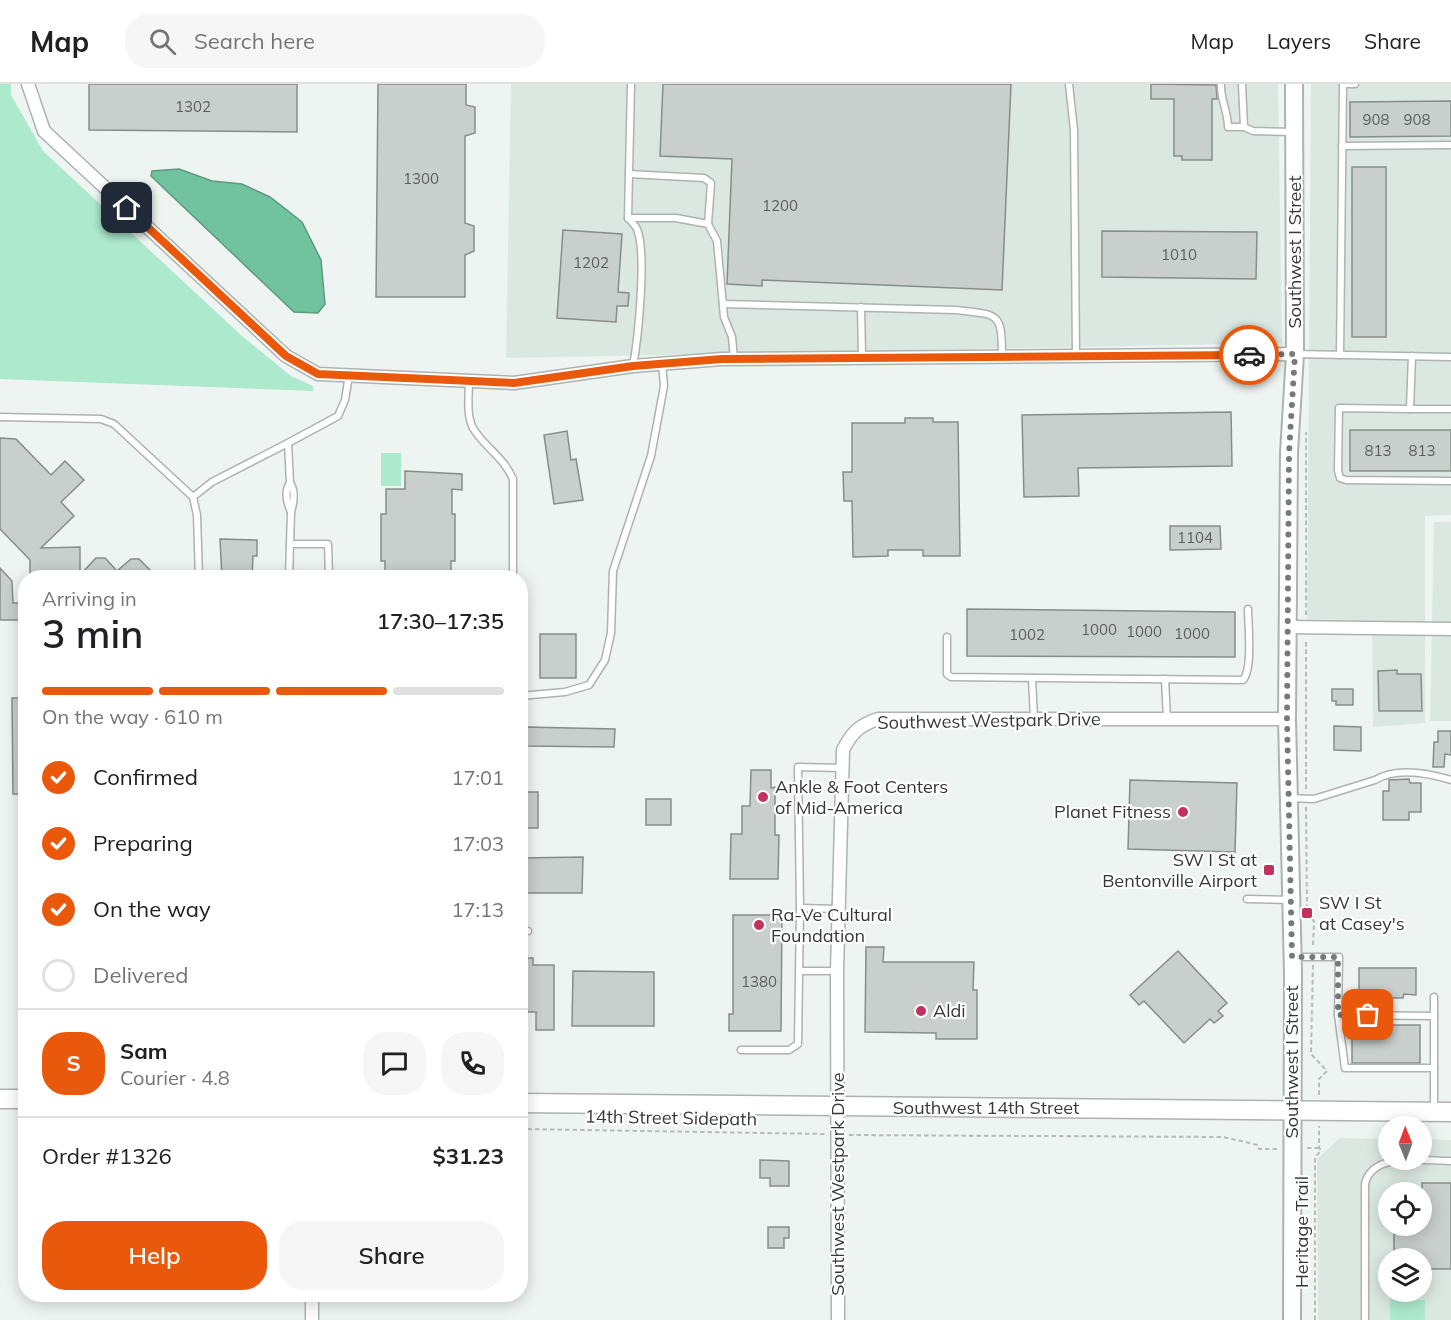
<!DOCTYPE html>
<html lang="en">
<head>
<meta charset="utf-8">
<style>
	body { margin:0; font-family:Mulish,sans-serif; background:#f6f6f6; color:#202124; height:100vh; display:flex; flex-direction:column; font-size:22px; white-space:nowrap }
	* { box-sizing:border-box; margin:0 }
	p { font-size:20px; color:#757577 }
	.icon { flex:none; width:33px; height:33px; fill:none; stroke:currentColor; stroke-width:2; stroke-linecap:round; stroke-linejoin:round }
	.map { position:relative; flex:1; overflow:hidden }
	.details { position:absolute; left:18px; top:486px; width:510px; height:732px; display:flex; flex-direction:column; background:#fff; border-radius:24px; box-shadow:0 3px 15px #0003 }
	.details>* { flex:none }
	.needle { width:39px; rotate:359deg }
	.controls { position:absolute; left:1378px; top:1032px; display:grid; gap:12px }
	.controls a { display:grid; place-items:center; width:54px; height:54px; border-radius:50%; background:#fff; box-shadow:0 3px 15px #0003; font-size:30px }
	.pin { position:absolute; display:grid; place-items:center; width:51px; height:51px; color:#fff; margin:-26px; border-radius:12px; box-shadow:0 3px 9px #0006 }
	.courier { position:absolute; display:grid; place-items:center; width:60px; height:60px; margin:-30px; border:4px solid #ea580c; border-radius:50%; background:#fff; color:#222; box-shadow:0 2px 8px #0007 }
	.summary em { font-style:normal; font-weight:600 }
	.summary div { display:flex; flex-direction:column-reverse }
	.summary { display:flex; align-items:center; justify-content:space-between; height:102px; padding:0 24px }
	h1 { font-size:39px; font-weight:600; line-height:45px }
	.bar { display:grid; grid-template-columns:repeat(4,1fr); gap:9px 6px; align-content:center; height:72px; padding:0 24px }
	.bar i { height:8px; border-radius:4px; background:#e0e0e0 }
	.bar .on { background:#ea580c }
	.bar p { grid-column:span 4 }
	.line { display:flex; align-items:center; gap:15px; padding:0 24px; border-top:2px solid #e0e0e0 }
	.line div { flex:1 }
	.round { display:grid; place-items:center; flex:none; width:63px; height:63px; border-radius:24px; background:#f6f6f6 }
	ol { padding:0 24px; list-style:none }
	li { display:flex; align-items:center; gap:18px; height:66px }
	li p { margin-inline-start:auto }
	li .icon { padding:6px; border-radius:50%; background:#ea580c; color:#fff; stroke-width:4 }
	li:last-child { color:#757577 }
	li i { width:33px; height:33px; border:3px solid #e0e0e0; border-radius:50% }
	.button { display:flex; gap:12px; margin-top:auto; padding:12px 24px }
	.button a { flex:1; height:69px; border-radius:24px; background:#ea580c; color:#fff; font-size:24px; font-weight:600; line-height:69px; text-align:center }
	.button a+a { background:#f6f6f6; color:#202124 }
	header { display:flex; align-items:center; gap:36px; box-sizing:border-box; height:84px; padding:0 30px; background:#fff; border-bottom:2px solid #e0e0e0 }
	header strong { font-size:28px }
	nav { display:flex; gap:33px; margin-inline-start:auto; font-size:21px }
	.search { width:420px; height:54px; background:#f6f6f6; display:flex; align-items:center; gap:15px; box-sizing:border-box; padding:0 21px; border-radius:24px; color:#757577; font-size:22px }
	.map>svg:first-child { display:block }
	.built { fill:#dbe8e1; fill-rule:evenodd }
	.green { fill:#ade9cd }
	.water { fill:#71c29e; stroke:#5f997f; stroke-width:1.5 }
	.building { fill:#c9cfcc; stroke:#888d8a; stroke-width:1.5 }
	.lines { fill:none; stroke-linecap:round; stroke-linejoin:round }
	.service-casing { stroke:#adb3b0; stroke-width:9 }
	.minor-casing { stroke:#adb3b0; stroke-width:15 }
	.secondary-casing { stroke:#adb3b0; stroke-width:20 }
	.primary-casing { stroke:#adb3b0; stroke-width:21 }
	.path { stroke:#b7bbb9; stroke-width:2; stroke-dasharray:4.5 3; stroke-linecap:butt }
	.service { stroke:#fff; stroke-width:6 }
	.minor { stroke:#fff; stroke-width:12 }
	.secondary { stroke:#fff; stroke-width:16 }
	.primary { stroke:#fff; stroke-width:18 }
	.done { stroke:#767a78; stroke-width:6; stroke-dasharray:0 10.8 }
	.route { stroke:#ea580c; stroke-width:8 }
	.poi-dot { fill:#c1335e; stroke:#fff; stroke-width:2 }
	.labels { text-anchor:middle; stroke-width:4.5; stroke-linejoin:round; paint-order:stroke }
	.number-label { font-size:15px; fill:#5b5e5c }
	.street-label { font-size:18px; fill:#363837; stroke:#fff }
	.poi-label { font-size:18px; fill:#363837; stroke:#fff; text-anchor:start }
</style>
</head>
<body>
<header>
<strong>Map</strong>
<div class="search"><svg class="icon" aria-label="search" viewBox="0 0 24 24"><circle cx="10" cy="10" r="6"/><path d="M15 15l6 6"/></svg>Search here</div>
<nav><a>Map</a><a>Layers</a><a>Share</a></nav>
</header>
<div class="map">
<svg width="1451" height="1236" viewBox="0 0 1451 1236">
	<rect width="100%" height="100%" fill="#eef4f1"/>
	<g class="built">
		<path d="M511,0H1278L1282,259L506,274Z"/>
		<path d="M1311,0H1451V431L1425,432V639L1373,643L1372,537L1307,535Z"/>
		<path d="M1434,438H1451V637H1430Z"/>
		<path d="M1340,1054L1389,1055V1076H1422V1055L1451,1056V1236H1318L1317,1075ZM1389,1108H1422V1142H1389ZM1389,1174H1422V1208H1389Z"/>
	</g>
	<g class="green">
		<path d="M0,0H11V11L43,67L242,252L291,292L313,302V307L0,295Z"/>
		<rect x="381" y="369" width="20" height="33"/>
		<rect x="1390" y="1216" width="35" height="20"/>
	</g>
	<path class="water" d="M179,85L212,97L242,100L270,113L302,138L321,176L325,220L318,229L294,228L151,92L152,87Z"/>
	<g class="building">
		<path d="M89,0H297V48L89,46Z"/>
		<path d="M378,0H466V21L475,23V49L465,52V139L474,142V167L465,171V213H376Z"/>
		<path d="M663,0H1011L1002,206L762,196V202L727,200L732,75L660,72Z"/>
		<path d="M1151,0L1216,1L1217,15H1212V76H1182V72H1174V15H1151Z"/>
		<path d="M1451,17V52L1350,53V18Z"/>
		<rect x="1352" y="83" width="34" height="170"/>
		<path d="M563,146L622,150L618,208L629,209L628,222H617L616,238L557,234Z"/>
		<path d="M1102,147L1257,148L1256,195L1102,193Z"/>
		<path d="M1231,328L1232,382L1078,384L1079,412L1024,413L1022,331Z"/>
		<path d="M905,334H933V338H958L960,472H923V466H888V472L853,473L852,417H844L843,388H852V339H905Z"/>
		<rect x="1350" y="346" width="101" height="41"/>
		<path d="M567,347L571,376L576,375L583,416L554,420L544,351Z"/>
		<path d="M0,354L16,355L51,391L65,377L84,396L61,418L74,432L41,464L80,463V491L96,474H105L117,487L131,475H139L158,494H30V476L0,445Z"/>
		<path d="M405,387L462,390V406L452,405V430H455V477H451V494H385V477H381V430H386V405H405Z"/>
		<path d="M1170,442H1220L1221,465L1170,466Z"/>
		<path d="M220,455L257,456V472H253L252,494H222Z"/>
		<path d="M0,484L12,497L13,519H26V536H0Z"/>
		<path d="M967,525L1235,528V573L967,572Z"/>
		<rect x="540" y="550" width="36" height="44"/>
		<path d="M1397,586V590H1421L1422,627H1379L1378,587Z"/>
		<path d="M1332,605H1353V621H1336V617H1332Z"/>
		<path d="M12,614H26V710H13Z"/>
		<path d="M1334,642L1361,643V667L1334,666Z"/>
		<path d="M526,643L615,645L614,663L525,662Z"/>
		<path d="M1438,647H1451V671L1445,670L1444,683H1433L1434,658H1438Z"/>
		<path d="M751,686H771V704L775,703V751H779L778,795H730L731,750H742V722H750Z"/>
		<path d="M1409,695L1410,699H1421V728H1409V736H1383V707H1389V696Z"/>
		<path d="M1130,696L1237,699L1235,768L1128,765Z"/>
		<rect x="520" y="708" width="18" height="36"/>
		<rect x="646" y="715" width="25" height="26"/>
		<path d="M583,773L582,809H520V774Z"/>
		<path d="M733,831H782L781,947H729V930H733Z"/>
		<path d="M866,863H884L883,878H974L973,906H977V955H936V949L865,948Z"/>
		<path d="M1178,867L1227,919L1218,927L1223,932L1214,939L1210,935L1184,959L1144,917L1139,921L1130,911Z"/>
		<path d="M520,874H533V881H554V946H536V928H520Z"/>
		<path d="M1359,884H1416V911L1404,910L1403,914H1371V910H1359Z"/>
		<path d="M573,887L654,888V942H572Z"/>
		<rect x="1352" y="941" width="68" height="38"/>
		<path d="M760,1076L789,1077V1102H770V1094H760Z"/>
		<path d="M1422,1099H1451V1185H1422V1174H1394V1142H1422Z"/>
		<path d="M768,1143H789V1154H784V1164H768Z"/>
	</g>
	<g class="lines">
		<g class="service-casing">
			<g id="service">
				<path d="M631,0L628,134C631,137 635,141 637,145C647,169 638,255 633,282"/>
				<path d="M1069,0L1074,46L1076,272"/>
				<path d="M1221,0C1220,15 1228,27 1228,43H1244L1253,47L1294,48"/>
				<path d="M1242,0L1244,43"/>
				<path d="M1343,0H1355"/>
				<path d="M1342,62L1451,61"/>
				<path d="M629,90L704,94L711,99L708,140"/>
				<path d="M628,134H676L708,140L717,157L724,233L732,253L734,275"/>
				<path d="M723,220L956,226C998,231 1002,227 1002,272"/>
				<path d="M861,223L862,273"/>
				<path d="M1295,270L1451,273"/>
				<path d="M1340,271L1343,0"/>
				<path d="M1412,272L1410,325L1339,324L1338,387L1340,394L1346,396L1451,397"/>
				<path d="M469,297C469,311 466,331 473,344C484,363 503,372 513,395V494"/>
				<path d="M1410,325H1451"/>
				<path d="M0,333L101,335L114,340L193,413"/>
				<path d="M291,428C287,419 284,407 290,399L288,359L338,332L345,316L349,291"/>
				<path d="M290,460H328L329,494"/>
				<path d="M199,494L197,431L193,413L212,398L288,359"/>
				<path d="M289,494L291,428C294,418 296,407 290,399"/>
				<path d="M947,553V590L951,593L1243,596C1253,585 1248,541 1248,525"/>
				<path d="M1032,594L1034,635"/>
				<path d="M1165,595L1167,635"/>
				<path d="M520,612L565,608L589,601L605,576L611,549L613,487L651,372L664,302L662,280"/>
				<path d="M1289,714L1314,715L1375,696C1397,683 1428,689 1451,696"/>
				<path d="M1247,815L1291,816"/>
				<path d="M800,824L798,683L843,684"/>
				<path d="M520,847H528"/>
				<path d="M1293,873H1339L1338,931L1345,984H1434"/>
				<path d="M799,887H837"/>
				<path d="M1338,931L1434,932"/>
				<path d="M741,966H789L798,960L800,824L839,825"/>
				<path d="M1434,1027V913"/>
				<path d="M1365,1236V1100C1372,1067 1425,1077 1451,1077"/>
			</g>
		</g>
		<g class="minor-casing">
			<g id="minor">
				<path d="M28,0L44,47L286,272L318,290L514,299L633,282L722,275L1295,270"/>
				<path d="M1288,543L1451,545"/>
				<path d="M312,1236V1210"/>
				<path d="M838,1236L837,887L843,666C852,648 860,641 878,635H1287"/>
			</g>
		</g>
		<g class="secondary-casing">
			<path id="secondary" d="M1292,1236L1293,890L1287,635L1289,369L1295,270L1294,0"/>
		</g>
		<g class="primary-casing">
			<g id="primary">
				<path d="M0,1015H26"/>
				<path d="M520,1019L1451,1028"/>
			</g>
		</g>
		<g class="path">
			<path d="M1306,531V348"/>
			<path d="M1306,705V555"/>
			<path d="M1306,723L1307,822L1314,838L1313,863"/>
			<path d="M1313,881L1311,970L1327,987L1319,995V1013"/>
			<path d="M520,1045L825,1050"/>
			<path d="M849,1051L1223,1053L1258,1061L1259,1065H1277"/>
			<path d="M1307,1064H1319"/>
			<path d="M1315,1236V1074L1321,1066L1319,1064V1042"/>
		</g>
		<use href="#service" class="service"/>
		<use href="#minor" class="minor"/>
		<use href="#secondary" class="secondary"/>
		<use href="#primary" class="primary"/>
	</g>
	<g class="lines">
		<path class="done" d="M1249,271L1295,270L1289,369L1287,635L1292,873H1338V931H1368"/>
		<path class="route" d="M127,124L286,272L318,290L514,299L633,282L722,275L1249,271"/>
	</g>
	<g class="poi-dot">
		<circle cx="763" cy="713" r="6"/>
		<circle cx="1183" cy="728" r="6"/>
		<rect x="1263" y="780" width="12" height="12" rx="3"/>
		<rect x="1301" y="823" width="12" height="12" rx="3"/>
		<circle cx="759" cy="841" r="6"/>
		<circle cx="921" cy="927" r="6"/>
	</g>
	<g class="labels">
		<g class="number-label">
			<text x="193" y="28">1302</text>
			<text x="1376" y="41">908</text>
			<text x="1417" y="41">908</text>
			<text x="421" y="100">1300</text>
			<text x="780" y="127">1200</text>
			<text x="1179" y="176">1010</text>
			<text x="591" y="184">1202</text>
			<text x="1378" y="372">813</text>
			<text x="1422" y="372">813</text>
			<text x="1195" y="459">1104</text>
			<text x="1099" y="551">1000</text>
			<text x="1144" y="553">1000</text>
			<text x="1192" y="555">1000</text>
			<text x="1027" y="556">1002</text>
			<text x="759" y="903">1380</text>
		</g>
		<g class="street-label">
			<text transform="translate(1295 168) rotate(-90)" y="6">Southwest I Street</text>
			<text transform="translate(989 637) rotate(-1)" y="6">Southwest Westpark Drive</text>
			<text transform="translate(1292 978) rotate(-90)" y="6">Southwest I Street</text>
			<text x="986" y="1030">Southwest 14th Street</text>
			<text transform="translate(671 1034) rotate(1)" y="6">14th Street Sidepath</text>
			<text transform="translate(838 1100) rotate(-90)" y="6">Southwest Westpark Drive</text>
			<text transform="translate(1302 1148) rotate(-90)" y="6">Heritage Trail</text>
		</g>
		<g class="poi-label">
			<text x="775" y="709">Ankle &amp; Foot Centers<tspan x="775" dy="21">of Mid-America</tspan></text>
			<text x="1171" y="734" text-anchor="end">Planet Fitness</text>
			<text x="1257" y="782" text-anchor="end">SW I St at<tspan x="1257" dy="21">Bentonville Airport</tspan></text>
			<text x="1319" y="825">SW I St<tspan x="1319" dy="21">at Casey's</tspan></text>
			<text x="771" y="837">Ra-Ve Cultural<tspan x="771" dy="21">Foundation</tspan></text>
			<text x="933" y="933">Aldi</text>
		</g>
	</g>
</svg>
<div class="controls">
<a><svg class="needle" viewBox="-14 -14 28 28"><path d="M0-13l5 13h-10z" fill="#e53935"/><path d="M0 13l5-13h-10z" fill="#757577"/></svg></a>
<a><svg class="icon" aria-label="locate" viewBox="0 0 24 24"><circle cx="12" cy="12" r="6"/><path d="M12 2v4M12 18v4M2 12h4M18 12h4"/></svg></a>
<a><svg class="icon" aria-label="layers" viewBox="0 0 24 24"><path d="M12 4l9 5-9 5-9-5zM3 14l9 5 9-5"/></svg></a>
</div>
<div class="pin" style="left:1368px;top:931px;background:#ea580c"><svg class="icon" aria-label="bag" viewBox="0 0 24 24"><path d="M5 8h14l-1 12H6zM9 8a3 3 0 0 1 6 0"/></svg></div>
<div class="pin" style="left:127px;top:124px;background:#1f2937"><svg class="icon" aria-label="home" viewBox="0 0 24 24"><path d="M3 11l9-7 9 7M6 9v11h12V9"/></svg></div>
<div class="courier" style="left:1249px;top:271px"><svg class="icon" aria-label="car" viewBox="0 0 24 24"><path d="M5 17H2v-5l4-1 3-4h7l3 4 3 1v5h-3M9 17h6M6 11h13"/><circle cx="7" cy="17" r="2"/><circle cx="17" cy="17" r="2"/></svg></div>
<section class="details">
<div class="summary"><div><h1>3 min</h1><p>Arriving in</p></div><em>17:30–17:35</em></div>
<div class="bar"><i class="on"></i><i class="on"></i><i class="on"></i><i></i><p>On the way · 610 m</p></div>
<ol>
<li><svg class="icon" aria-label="check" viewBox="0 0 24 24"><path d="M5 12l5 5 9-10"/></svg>Confirmed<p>17:01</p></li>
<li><svg class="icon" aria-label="check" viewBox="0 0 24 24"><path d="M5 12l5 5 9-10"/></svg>Preparing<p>17:03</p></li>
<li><svg class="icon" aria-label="check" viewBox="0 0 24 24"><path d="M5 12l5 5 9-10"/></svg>On the way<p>17:13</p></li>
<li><i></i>Delivered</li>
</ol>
<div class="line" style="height:108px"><b class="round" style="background:#ea580c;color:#fff">S</b><div><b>Sam</b><p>Courier · 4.8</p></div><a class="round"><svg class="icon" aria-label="chat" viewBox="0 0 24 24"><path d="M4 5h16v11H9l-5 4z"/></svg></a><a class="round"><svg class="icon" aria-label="phone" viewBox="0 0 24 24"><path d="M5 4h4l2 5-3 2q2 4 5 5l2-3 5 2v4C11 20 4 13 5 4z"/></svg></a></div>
<div class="line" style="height:78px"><div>Order #1326</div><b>$31.23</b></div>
<div class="button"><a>Help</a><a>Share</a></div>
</section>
</div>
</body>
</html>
